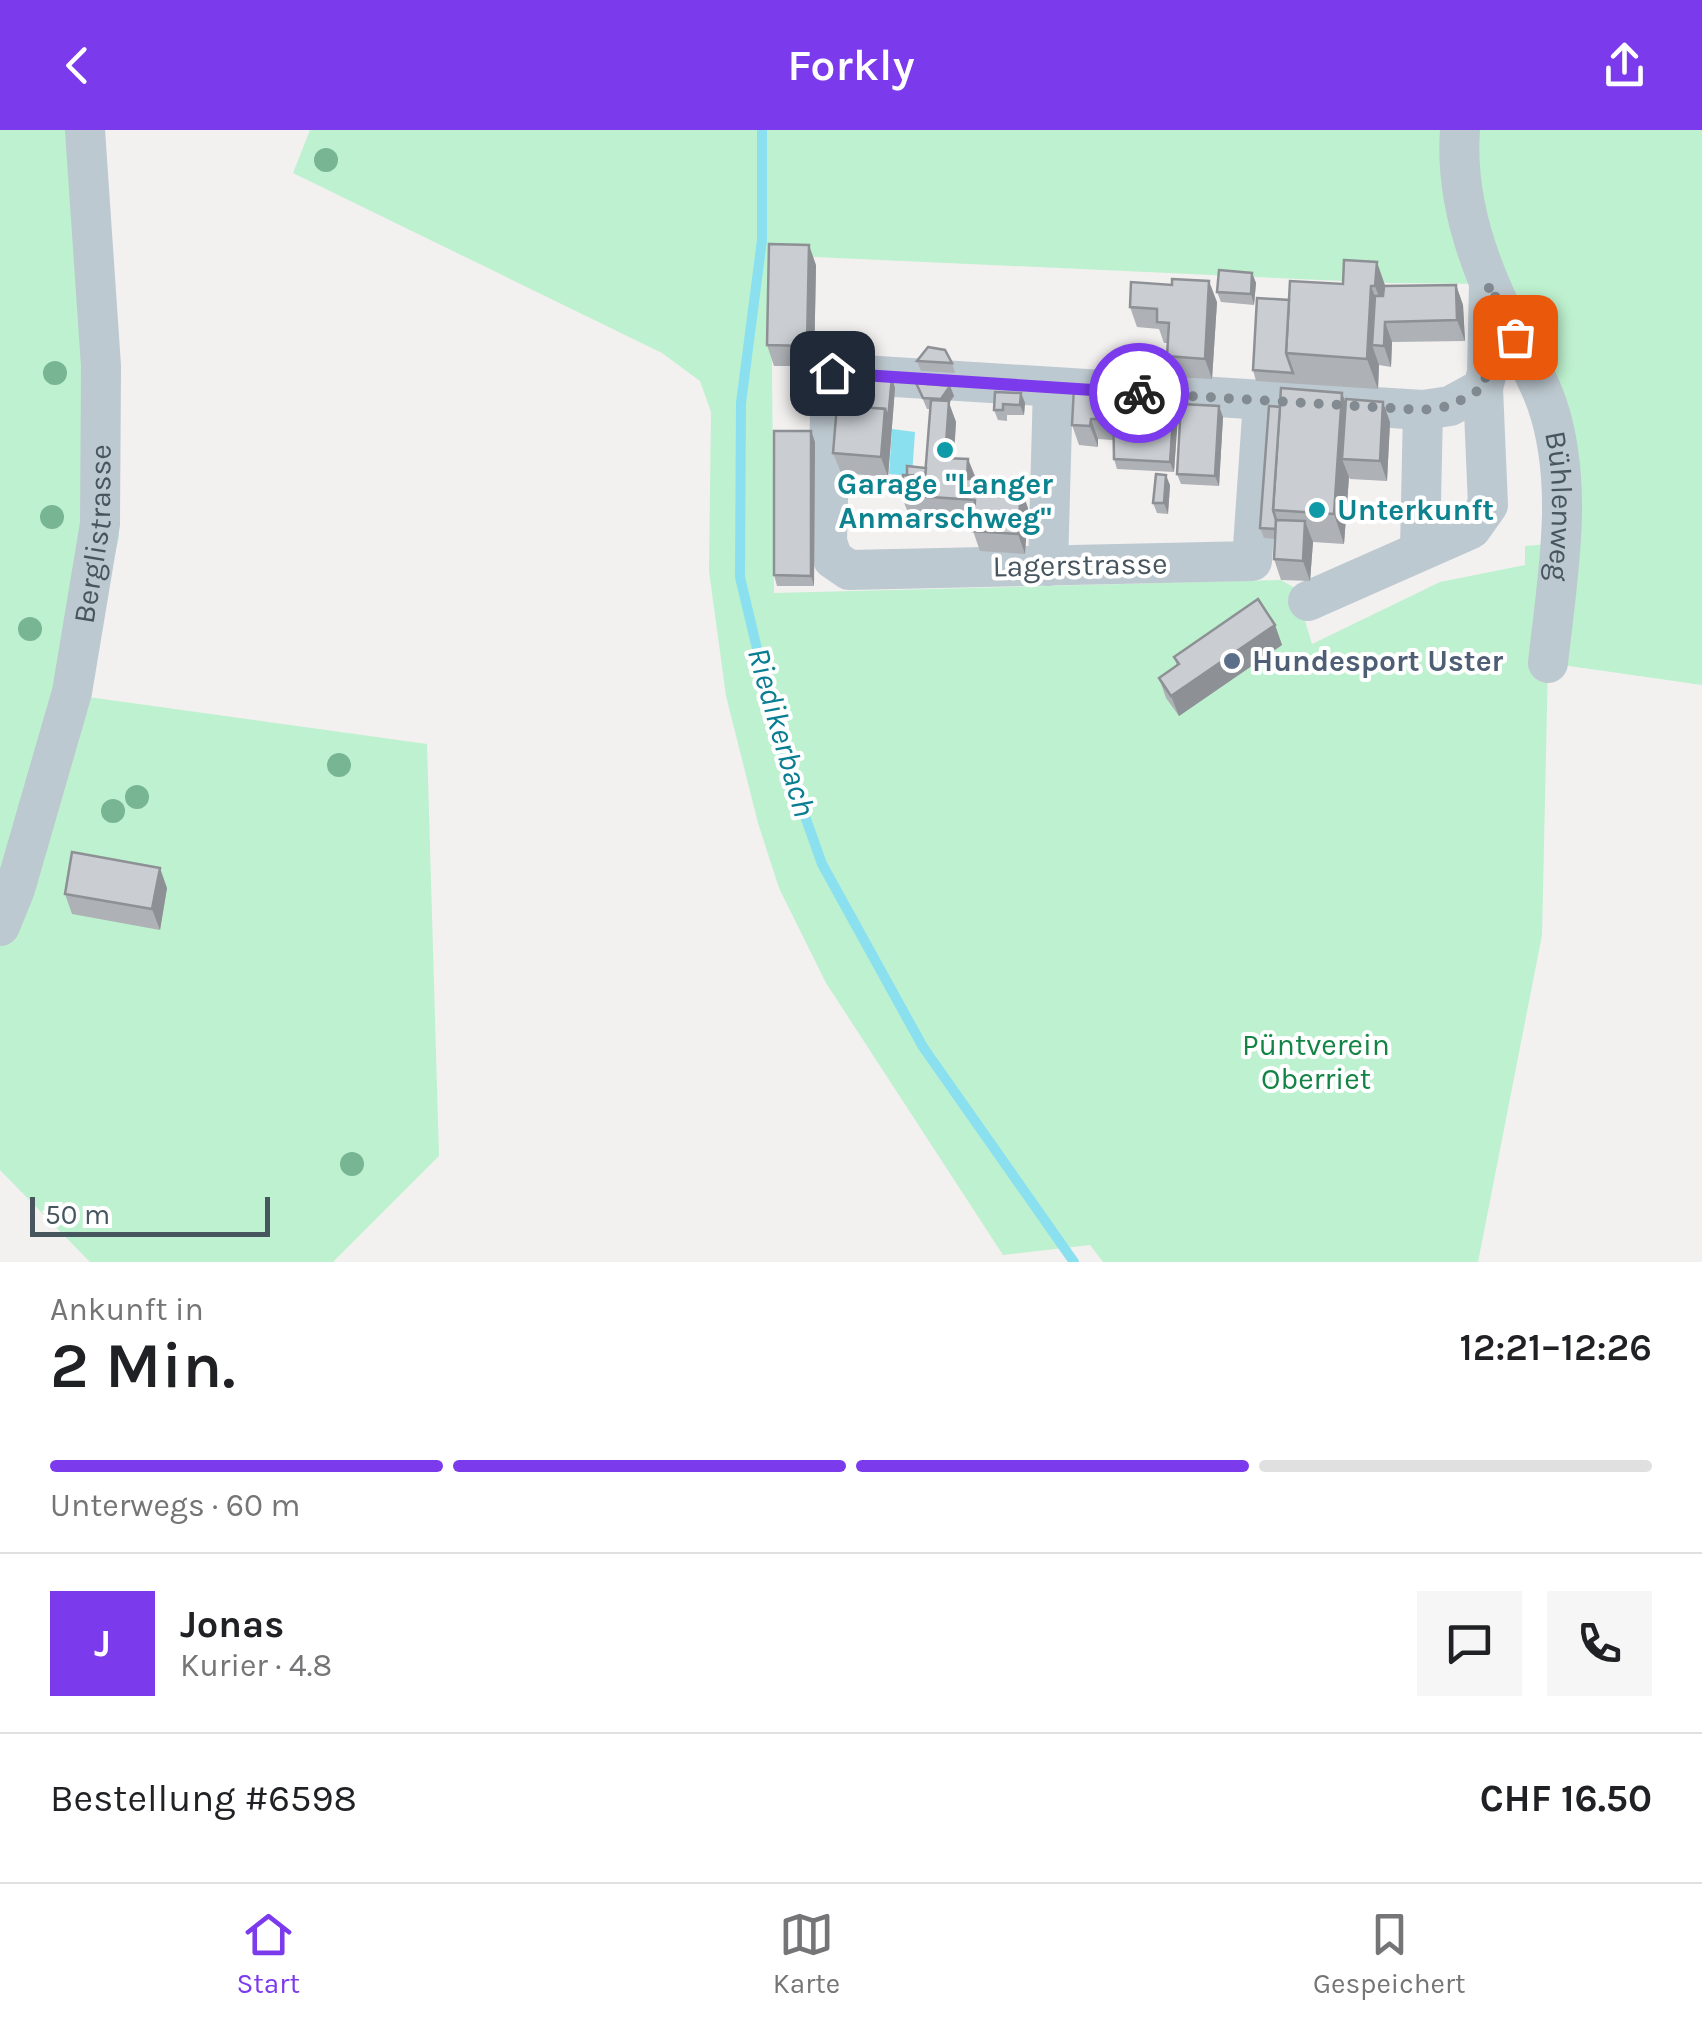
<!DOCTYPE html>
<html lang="de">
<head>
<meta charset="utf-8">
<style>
	body { margin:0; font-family:Karla,sans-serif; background:#f6f6f6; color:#202124; height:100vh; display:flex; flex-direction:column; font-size:38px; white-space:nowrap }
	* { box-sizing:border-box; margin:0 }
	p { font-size:32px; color:#757577 }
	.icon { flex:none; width:55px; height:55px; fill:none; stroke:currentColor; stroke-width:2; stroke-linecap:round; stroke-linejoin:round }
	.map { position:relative; height:1132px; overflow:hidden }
	.side { display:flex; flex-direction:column; background:#fff; flex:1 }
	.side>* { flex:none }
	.scale { position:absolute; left:30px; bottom:25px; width:240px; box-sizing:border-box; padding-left:10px; border:5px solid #47555f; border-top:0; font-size:28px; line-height:35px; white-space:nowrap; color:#47555f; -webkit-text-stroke:8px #fff; paint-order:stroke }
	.pin { position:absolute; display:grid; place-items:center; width:85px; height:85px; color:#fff; margin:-42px; border-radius:20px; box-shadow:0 5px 15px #0006 }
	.courier { position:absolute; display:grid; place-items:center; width:100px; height:100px; margin:-50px; border:8px solid #7c3aed; border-radius:50%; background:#fff; color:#222; box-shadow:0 2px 12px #0007 }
	.headline em { font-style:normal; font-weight:600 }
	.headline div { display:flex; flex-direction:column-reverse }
	.headline { display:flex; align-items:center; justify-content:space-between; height:170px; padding:0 50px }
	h1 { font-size:65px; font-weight:600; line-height:75px }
	.bar { display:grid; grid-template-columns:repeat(4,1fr); gap:15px 10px; align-content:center; height:120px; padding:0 50px }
	.bar i { height:12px; border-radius:8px; background:#e0e0e0 }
	.bar .on { background:#7c3aed }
	.bar p { grid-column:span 4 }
	.line { display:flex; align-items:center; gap:25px; padding:0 50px; border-top:2px solid #e0e0e0 }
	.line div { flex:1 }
	.round { display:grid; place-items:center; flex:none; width:105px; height:105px; border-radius:0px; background:#f6f6f6 }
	header { display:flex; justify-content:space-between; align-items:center; height:130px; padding:0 50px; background:#7c3aed; color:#fff; font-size:45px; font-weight:600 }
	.tabs { display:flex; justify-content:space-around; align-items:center; height:140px; border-top:2px solid #e0e0e0; background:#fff; font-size:28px; color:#757577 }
	.tabs a { display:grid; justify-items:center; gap:5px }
	.tabs .on { color:#7c3aed }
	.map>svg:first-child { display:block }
	.green { fill:#bef1cf; fill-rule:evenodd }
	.water { fill:#8ae0ef }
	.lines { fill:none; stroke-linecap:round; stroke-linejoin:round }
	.stream { stroke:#8ae0ef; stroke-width:10 }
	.minor { stroke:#bdc9d0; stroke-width:40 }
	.tree { fill:#78b592 }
	.wall { fill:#aeb1b5 }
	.shaded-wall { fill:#8d9094 }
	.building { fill:#caced3; stroke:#8d9094; stroke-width:2.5 }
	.done { stroke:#838b92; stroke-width:10; stroke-dasharray:0 18 }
	.route { stroke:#7c3aed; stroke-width:12 }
	.culture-dot { fill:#0f9aa8; stroke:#fff; stroke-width:4 }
	.service-dot { fill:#5c6f8a; stroke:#fff; stroke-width:4 }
	.labels { text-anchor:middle; stroke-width:8; stroke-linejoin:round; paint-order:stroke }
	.culture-label { font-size:30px; font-weight:bold; fill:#0d838f; stroke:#fff }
	.street-label { font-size:30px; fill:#47555f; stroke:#fff }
	.service-label { font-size:30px; font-weight:bold; fill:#4e5e75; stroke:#fff; text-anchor:start }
	.park-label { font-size:30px; fill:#148446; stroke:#fff }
	.water-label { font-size:32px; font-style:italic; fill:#097d92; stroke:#fff }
</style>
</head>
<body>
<header><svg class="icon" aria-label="back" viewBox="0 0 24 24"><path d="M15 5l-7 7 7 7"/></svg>Forkly<svg class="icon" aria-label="share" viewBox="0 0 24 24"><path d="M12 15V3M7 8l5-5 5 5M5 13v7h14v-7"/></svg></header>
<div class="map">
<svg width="1702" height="1132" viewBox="0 0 1702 1132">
	<rect width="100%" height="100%" fill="#f3f0f0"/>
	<g class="green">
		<path d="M0,0H89L95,47L119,407L81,566L427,614L439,1026L333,1132H90L0,1040Z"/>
		<path d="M310,0H1702V555L1548,533L1542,805L1478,1132H1103L1090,1115L1003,1125L826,853L779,758L758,693L726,566L709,441L711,282L700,251L662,223L293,43ZM771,125L1388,153L1489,154L1559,330L1561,413L1525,416V435L1440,452L1312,514L1295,458L1281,450L774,463Z"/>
	</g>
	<path class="water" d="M892,299L915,302L912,346L889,344Z"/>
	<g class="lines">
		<path class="stream" d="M762,0V110L741,273L740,447L780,616L822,734L923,917L1074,1132"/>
		<g class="minor">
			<path id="s1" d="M1460,0C1455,67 1477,132 1507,191C1520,218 1537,245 1547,274C1575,356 1557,449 1548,533"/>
			<path d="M1263,271L1252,431L849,440L833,429L827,412L831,243L1423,280L1450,276L1483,258L1487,242L1489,154"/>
			<path d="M1420,419L1423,280"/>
			<path d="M1048,436L1053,257"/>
			<path d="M1308,471L1471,399L1488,375L1483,258"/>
			<path id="s2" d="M0,796L15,759L72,562L100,394L101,236L85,0"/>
		</g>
	</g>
	<g class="tree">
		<circle cx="326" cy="30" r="12"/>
		<circle cx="55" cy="243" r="12"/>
		<circle cx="52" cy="387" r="12"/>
		<circle cx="30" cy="499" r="12"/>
		<circle cx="339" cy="635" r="12"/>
		<circle cx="137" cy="667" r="12"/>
		<circle cx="113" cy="681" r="12"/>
		<circle cx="352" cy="1034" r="12"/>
	</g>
	<g class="wall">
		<path d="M816,135L814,236H774L767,215Z"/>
		<path d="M1252,143L1256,153L1254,175L1221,172L1217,162Z"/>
		<path d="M1290,151L1385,156L1456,155L1463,175L1465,211L1392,212L1391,237L1379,235L1378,259L1256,251L1253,240L1289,170Z"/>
		<path d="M1217,172L1212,249L1174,247L1167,226L1168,213H1164L1159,199L1137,197L1130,177Z"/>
		<path d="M917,231L952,233L955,243L921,241Z"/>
		<path d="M916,253L950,256L954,266L949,273L956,292L954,328L968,329L979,355L1028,378L1025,424L980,421L973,401L974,390L909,385L901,365L907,345L926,338L930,279H927Z"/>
		<path d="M895,258L888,347L841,343L833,323L841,276Z"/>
		<path d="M1021,263L1025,273L1024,285H1007V291L998,290L994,280Z"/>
		<path d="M1342,263L1346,273L1390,292L1387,351L1350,349L1349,347L1344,414L1313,412L1310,451L1281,450L1274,429L1275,409L1264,408L1260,398L1280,277Z"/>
		<path d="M1113,269L1174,274L1178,285L1174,342L1117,339L1114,329L1113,310L1098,309V317L1079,315L1072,295Z"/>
		<path d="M1223,287L1219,356L1181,354L1177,344Z"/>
		<path d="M811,301L815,312L814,456H777L774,445Z"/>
		<path d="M1170,355L1168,384L1157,383L1153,373Z"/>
		<path d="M1275,495L1282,515L1179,586L1166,568L1159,548L1177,536L1174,527Z"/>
		<path d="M167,758L160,800L72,784L65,764Z"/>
	</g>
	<g class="shaded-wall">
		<path d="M809,115L816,135L814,236L807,216Z"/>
		<path d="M1377,132L1387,161L1386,186L1375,156Z"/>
		<path d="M1252,143L1256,153L1254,175L1251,164Z"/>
		<path d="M1209,151L1217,172L1212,249L1205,229Z"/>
		<path d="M1456,155L1463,175L1465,211L1457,190Z"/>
		<path d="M1371,156L1382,186L1372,215L1379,235L1378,259L1367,229Z"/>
		<path d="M1385,192L1392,212L1391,237L1384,216Z"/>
		<path d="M892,247L895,258L888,347L881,327L885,279Z"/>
		<path d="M950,256L954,266L949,273L956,292L952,348L945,328V280L941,269Z"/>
		<path d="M1109,259L1116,280L1115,310L1108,289Z"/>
		<path d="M1021,263L1025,273L1024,285L1020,275Z"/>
		<path d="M1342,263L1353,293L1342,329L1349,347L1344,414L1334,384Z"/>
		<path d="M1383,272L1390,292L1387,351L1380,331Z"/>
		<path d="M1174,274L1178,285L1174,342L1170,332Z"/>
		<path d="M1219,276L1223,287L1219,356L1215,346Z"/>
		<path d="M1091,289L1098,309V317L1090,296Z"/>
		<path d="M811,301L815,312L814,456L811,446Z"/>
		<path d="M968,329L976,350L967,349Z"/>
		<path d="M1166,345L1170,355L1168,384L1164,373Z"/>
		<path d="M1021,358L1028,378L1025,424L1018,404Z"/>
		<path d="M1305,391L1313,412L1310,451L1303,431Z"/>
		<path d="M1275,495L1282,515L1179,586L1171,566Z"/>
		<path d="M160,738L167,758L160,800L152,779Z"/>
	</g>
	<g class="building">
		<path d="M769,114L809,115L807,216L767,215Z"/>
		<path d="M1344,130L1377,132L1375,156H1371L1367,229L1286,223L1290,151L1343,154Z"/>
		<path d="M1219,140L1252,143L1251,164L1217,162Z"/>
		<path d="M1172,149L1209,151L1205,229L1167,226L1169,193L1157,192V179L1130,177L1131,152L1172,155Z"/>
		<path d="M1456,155L1457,190L1385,192L1384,216L1372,215L1375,166H1383L1384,156Z"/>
		<path d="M1257,168L1289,170L1286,223L1293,243L1253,240Z"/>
		<path d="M928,217L945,220L952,233L917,231Z"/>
		<path d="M844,244L892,247L888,289L885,279L841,276Z"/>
		<path d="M916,253L950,256L941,269L923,268Z"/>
		<path d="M1074,257L1109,259L1108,289H1091L1090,296L1072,295Z"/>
		<path d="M1281,258L1342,263L1334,384L1273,380Z"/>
		<path d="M995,262L1021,263L1020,275L1003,274V280H994Z"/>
		<path d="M1113,269L1174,274L1170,332L1114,329Z"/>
		<path d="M1346,269L1383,272L1380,331L1342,329Z"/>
		<path d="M931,270L949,271L945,328L968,329L967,349H977L976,355L1021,358L1018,404L973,401L975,370L901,365L903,345L925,346Z"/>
		<path d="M1181,274L1219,276L1215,346L1177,344Z"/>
		<path d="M837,275L885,279L881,327L833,323Z"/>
		<path d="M1269,276L1280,277L1273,380L1276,390V399L1260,398Z"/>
		<path d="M774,301H811V446L774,445Z"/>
		<path d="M907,336L926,338L925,346L907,345Z"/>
		<path d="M1156,344L1166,345L1164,373H1153Z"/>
		<path d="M1276,390L1305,391L1303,431L1274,429Z"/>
		<path d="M1258,469L1275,495L1171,566L1159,548L1179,534L1174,527Z"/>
		<path d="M72,722L160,738L152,779L65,764Z"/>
	</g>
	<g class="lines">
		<path class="done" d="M1139,263L1423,280L1450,276L1483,258L1487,242L1489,154L1515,207"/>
		<path class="route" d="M832,243L1139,263"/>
	</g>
	<g class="culture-dot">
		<circle cx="945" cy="320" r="10"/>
		<circle cx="1317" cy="380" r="10"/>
	</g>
	<circle class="service-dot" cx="1232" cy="531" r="10"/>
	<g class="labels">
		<g class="culture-label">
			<text x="945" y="364">Garage "Langer<tspan x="945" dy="34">Anmarschweg"</tspan></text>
			<text x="1337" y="390" text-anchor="start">Unterkunft</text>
		</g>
		<g class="street-label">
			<text dy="10" stroke="none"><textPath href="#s1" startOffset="395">Bühlenweg</textPath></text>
			<text dy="10" stroke="none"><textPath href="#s2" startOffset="405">Berglistrasse</textPath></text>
			<text transform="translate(1080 435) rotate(-1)" y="10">Lagerstrasse</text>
		</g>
		<g class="service-label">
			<text x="1252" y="541">Hundesport Uster</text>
		</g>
		<g class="park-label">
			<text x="1316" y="925">Püntverein<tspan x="1316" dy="34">Oberriet</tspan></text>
		</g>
		<g class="water-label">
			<text transform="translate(782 602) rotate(74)" y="11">Riedikerbach</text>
		</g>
	</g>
</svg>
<div class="scale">50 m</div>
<div class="pin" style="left:1515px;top:207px;background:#ea580c"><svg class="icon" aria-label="bag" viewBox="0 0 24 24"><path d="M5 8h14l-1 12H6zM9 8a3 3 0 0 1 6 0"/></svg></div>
<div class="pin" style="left:832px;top:243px;background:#1f2937"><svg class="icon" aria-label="home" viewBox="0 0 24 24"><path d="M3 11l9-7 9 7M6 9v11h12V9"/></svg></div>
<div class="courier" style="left:1139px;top:263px"><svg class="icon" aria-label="bike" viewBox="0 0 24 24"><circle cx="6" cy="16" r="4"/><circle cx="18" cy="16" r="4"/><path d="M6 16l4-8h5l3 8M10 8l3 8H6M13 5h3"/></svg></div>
</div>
<section class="side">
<div class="headline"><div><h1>2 Min.</h1><p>Ankunft in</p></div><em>12:21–12:26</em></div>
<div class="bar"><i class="on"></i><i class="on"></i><i class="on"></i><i></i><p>Unterwegs · 60 m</p></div>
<div class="line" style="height:180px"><b class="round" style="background:#7c3aed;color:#fff">J</b><div><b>Jonas</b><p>Kurier · 4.8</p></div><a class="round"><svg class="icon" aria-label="chat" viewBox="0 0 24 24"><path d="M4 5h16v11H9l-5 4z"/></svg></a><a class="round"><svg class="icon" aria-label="phone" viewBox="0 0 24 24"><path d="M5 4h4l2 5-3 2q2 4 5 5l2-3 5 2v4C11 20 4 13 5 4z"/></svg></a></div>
<div class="line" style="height:130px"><div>Bestellung #6598</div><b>CHF 16.50</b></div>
</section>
<nav class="tabs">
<a class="on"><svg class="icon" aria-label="home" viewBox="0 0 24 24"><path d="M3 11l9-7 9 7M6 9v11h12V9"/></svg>Start</a>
<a><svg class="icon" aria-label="map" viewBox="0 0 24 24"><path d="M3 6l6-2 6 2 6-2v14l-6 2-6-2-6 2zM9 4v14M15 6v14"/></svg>Karte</a>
<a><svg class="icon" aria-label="saved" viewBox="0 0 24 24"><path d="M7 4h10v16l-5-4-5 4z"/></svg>Gespeichert</a>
</nav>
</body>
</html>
